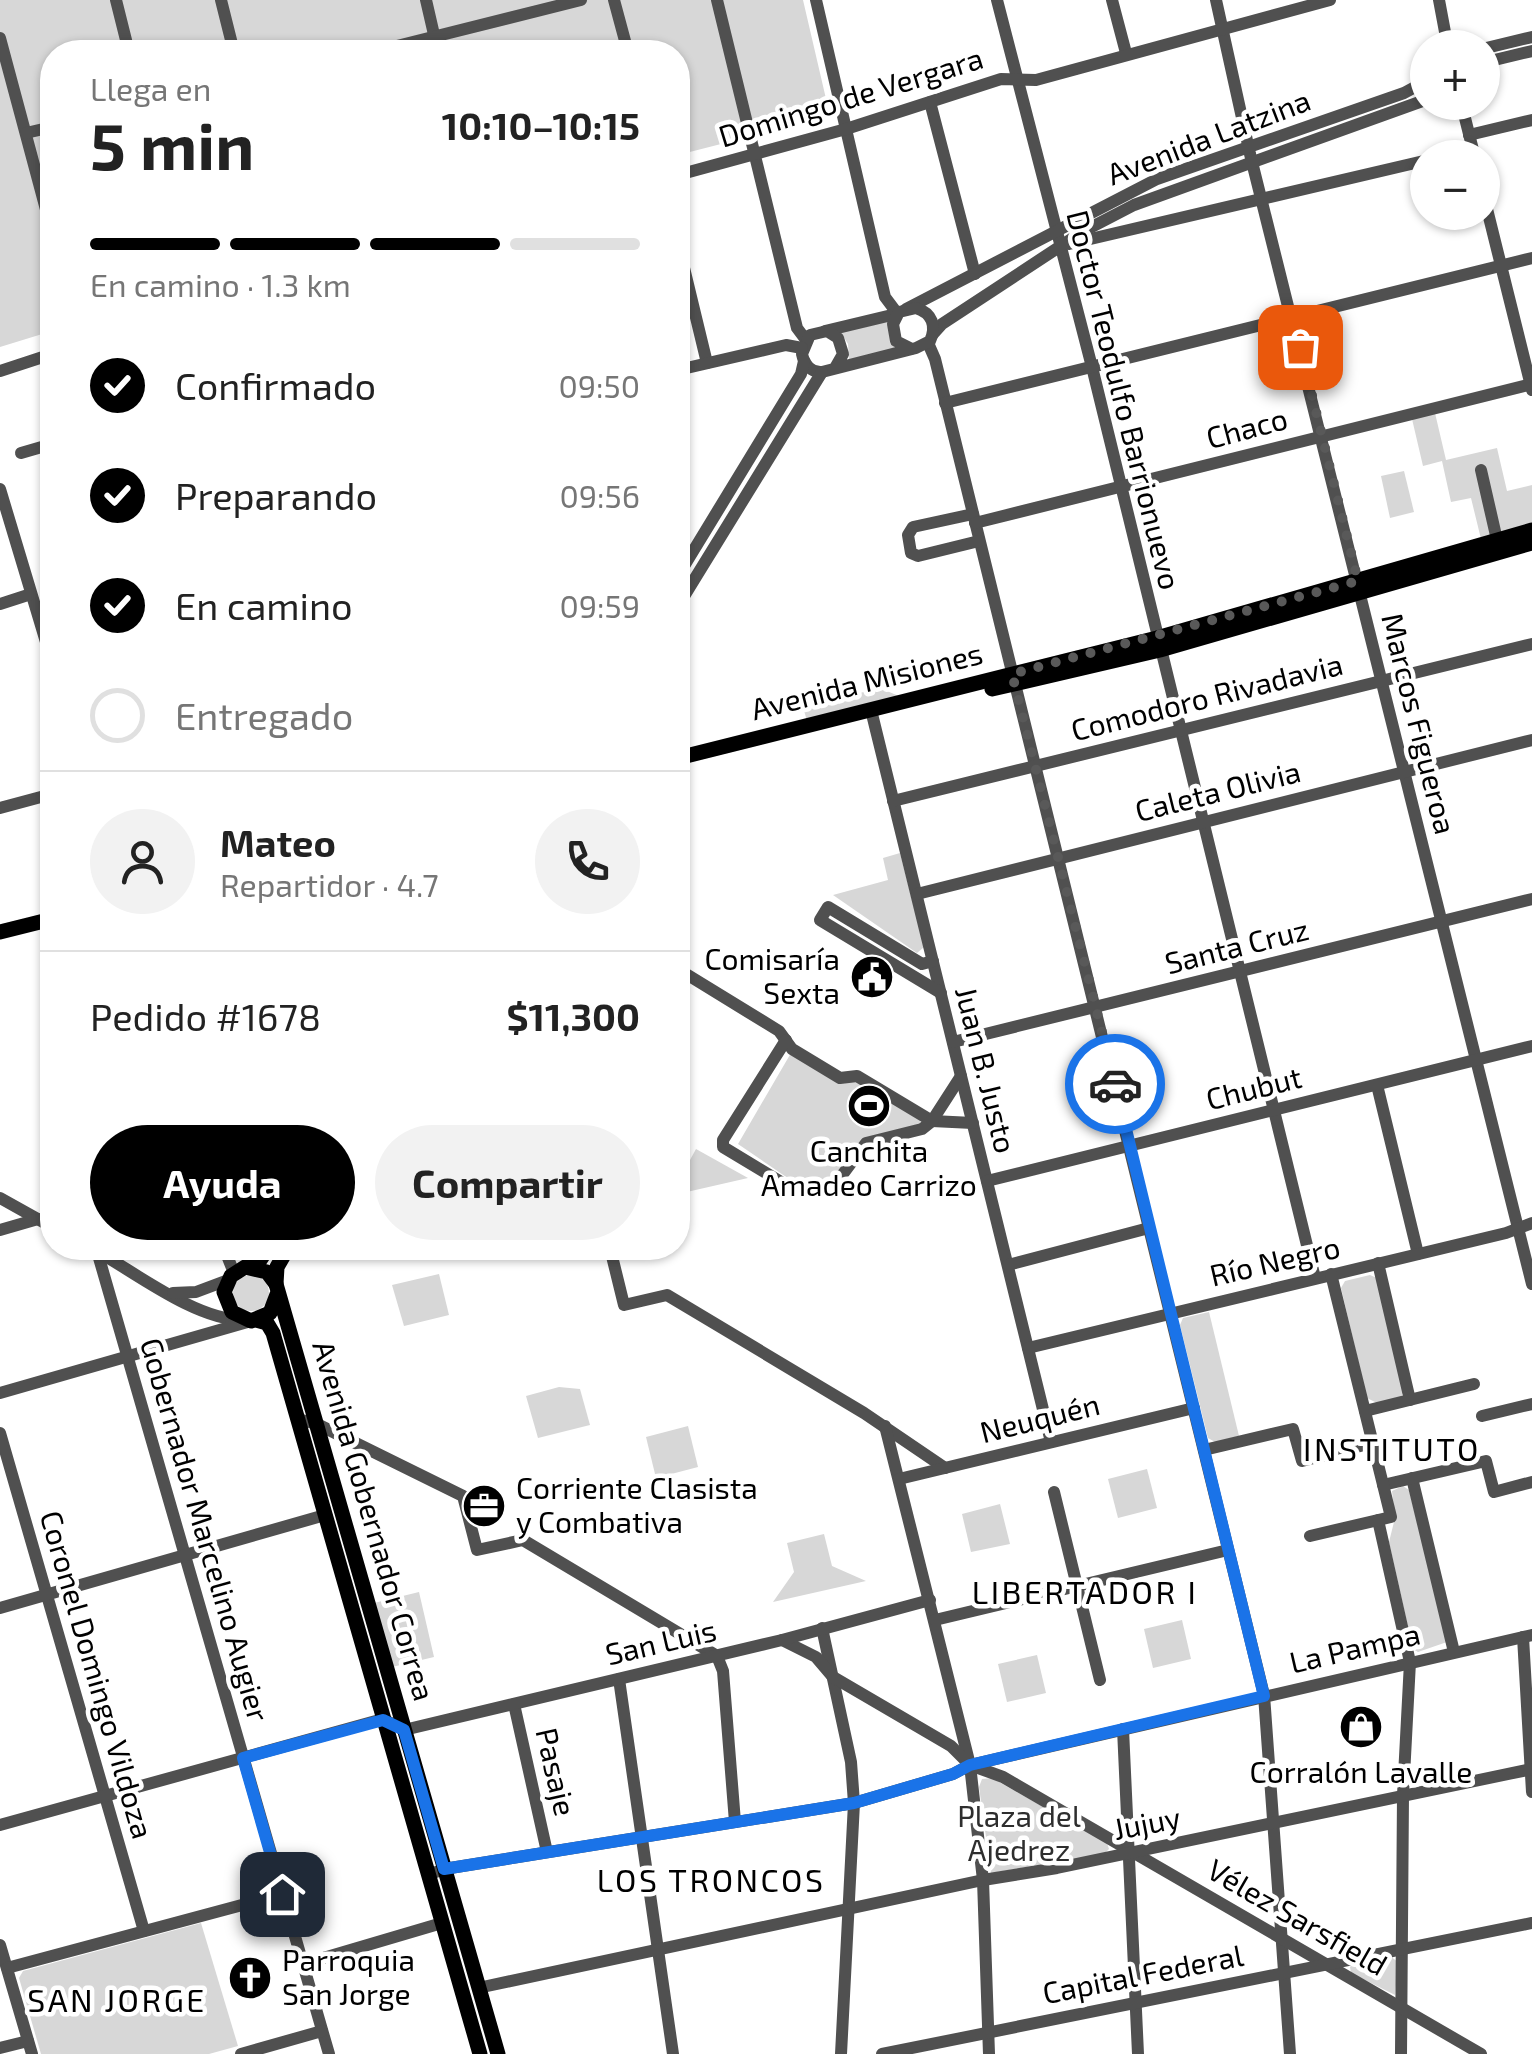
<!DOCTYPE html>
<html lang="es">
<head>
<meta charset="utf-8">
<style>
	body { margin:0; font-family:"Exo 2",sans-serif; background:#f2f2f2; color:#222; height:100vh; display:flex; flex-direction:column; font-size:38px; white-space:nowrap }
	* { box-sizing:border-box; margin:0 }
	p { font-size:32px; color:#767676 }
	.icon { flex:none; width:55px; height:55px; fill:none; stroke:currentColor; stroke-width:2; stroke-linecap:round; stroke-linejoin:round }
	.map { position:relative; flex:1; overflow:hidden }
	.drawer { position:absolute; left:40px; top:40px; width:650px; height:1220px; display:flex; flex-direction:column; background:#fff; border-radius:40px; box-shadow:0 2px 8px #0004 }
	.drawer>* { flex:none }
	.controls { position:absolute; left:1410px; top:30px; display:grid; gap:20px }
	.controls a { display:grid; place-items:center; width:90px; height:90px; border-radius:50%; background:#fff; box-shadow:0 2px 8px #0004; font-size:50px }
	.pin { position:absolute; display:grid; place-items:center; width:85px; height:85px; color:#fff; margin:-42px; border-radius:20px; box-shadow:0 5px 15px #0006 }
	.courier { position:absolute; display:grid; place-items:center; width:100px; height:100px; margin:-50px; border:8px solid #1a73e8; border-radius:50%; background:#fff; color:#222; box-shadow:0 2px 12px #0007 }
	.overview em { font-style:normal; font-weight:700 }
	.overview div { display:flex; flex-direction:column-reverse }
	.overview { display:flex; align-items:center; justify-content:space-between; height:170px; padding:0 50px }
	h1 { font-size:65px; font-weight:700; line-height:75px }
	.bar { display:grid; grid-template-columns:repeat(4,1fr); gap:15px 10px; align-content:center; height:120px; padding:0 50px }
	.bar i { height:12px; border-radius:8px; background:#e0e0e0 }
	.bar .selected { background:#000 }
	.bar p { grid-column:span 4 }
	.line { display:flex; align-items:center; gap:25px; padding:0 50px; border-top:2px solid #e0e0e0 }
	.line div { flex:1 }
	.round { display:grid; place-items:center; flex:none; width:105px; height:105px; border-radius:52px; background:#f2f2f2 }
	ol { padding:0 50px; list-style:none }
	li { display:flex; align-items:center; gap:30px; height:110px }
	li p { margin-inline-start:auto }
	li .icon { padding:10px; border-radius:50%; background:#000; color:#fff; stroke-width:4 }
	li:last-child { color:#767676 }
	li i { width:55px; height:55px; border:5px solid #e0e0e0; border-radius:50% }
	.primary-button { display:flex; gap:20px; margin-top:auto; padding:20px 50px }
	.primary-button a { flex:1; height:115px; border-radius:60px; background:#000; color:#fff; font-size:40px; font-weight:700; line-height:115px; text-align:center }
	.primary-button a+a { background:#f2f2f2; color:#222 }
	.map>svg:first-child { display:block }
	.green { fill:#d7d7d7 }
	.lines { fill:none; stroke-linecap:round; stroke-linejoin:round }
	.minor { stroke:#505050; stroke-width:12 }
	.major { stroke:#000; stroke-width:15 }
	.done { stroke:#595959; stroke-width:10; stroke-dasharray:0 18 }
	.route { stroke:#1a73e8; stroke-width:12 }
	.labels { text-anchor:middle; stroke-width:9; stroke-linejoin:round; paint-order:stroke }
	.street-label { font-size:30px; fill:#000; stroke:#fff }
	.poi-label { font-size:30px; fill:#000; stroke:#fff }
	.park-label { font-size:30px; fill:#2e2e2e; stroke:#fff }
	.neighbourhood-label { font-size:32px; letter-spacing:2.5px; fill:#000; stroke:#fff }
</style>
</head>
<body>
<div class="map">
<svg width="1532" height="2054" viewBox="0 0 1532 2054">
	<rect width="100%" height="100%" fill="#fff"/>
	<g class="green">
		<path d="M0,0H803L830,116L678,155V52H52V331L0,347Z"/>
		<path d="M890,320L899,348L849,360L848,344L840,331Z"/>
		<path d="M1435,413L1446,460L1497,448L1507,491L1532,485V524L1481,539L1471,498L1451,502L1442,461L1423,466L1412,419Z"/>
		<path d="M1404,471L1414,512L1390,518L1381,476Z"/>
		<path d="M880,688L901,697L807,721L803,707L815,692L827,689L831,700Z"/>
		<path d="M900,853L924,947L917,953L833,895L888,880L883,858Z"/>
		<path d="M791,1053L857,1082L921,1120L919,1125L862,1140L830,1182L801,1187L738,1144Z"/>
		<path d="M696,1149L748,1178L678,1194V1182Z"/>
		<path d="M439,1274L449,1315L404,1326L392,1285Z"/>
		<circle cx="251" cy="1293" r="18"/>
		<path d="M1370,1275L1377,1278L1404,1391L1401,1397L1377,1403L1367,1398L1341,1288L1345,1281Z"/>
		<path d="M1209,1312L1239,1436L1215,1442L1208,1438L1180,1325L1183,1318Z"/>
		<path d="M559,1387L580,1389L590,1425L538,1438L526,1396Z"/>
		<path d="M688,1426L698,1467L656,1478L646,1437Z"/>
		<path d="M1147,1469L1157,1508L1118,1518L1108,1479Z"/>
		<path d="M1403,1486L1409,1490L1447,1642L1418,1652L1413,1649L1389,1542L1395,1518L1392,1491Z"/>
		<path d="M1000,1504L1010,1544L971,1552L962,1514Z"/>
		<path d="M824,1534L832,1566L866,1581L773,1602L794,1572L787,1543Z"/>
		<path d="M419,1592L434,1657L392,1667L374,1603Z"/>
		<path d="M1182,1620L1191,1659L1153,1668L1144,1629Z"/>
		<path d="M1037,1655L1046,1693L1007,1702L998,1664Z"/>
		<path d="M992,1778L1107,1843L1109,1849L1104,1854L991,1873L979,1787L982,1779Z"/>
		<path d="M201,1923L238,2046L209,2054H41L19,1978L23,1971Z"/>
		<path d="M1390,1956L1398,1962L1395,1995L1351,1973L1350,1967L1354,1963Z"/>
	</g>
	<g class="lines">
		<g class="minor">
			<path d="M116,0L129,52"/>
			<path d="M221,0L234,52"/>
			<path d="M426,0L438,52"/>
			<path d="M614,0L628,52"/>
			<path d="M717,0L797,328L806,340"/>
			<path d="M816,0L885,297L897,313"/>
			<path d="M997,0L1092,367L1315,1278"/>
			<path d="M1112,0L1126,53"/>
			<path d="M1216,0L1250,154L1532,1284"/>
			<path d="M1439,0L1448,48"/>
			<path d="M0,38L52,232"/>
			<path d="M1482,49L1532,37"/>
			<path d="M373,52L581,0"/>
			<path d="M1482,63L1532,51"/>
			<path d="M930,102L975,274"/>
			<path d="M1461,102L1475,158"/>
			<path d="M26,133L52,127"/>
			<path d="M1469,135L1532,120"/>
			<path d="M1439,158L1473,150"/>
			<path d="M678,175L846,129L1001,79L1036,80L1330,0"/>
			<path d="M1482,189L1532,390"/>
			<path d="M678,243L707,363"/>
			<path d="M1069,244L1428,160"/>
			<path d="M906,309L1157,179L1404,93L1428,80"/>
			<path d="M825,331L896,314"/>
			<path d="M933,334L942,324L1082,232L1134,205L1428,99"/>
			<path d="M928,343L935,359L1264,1695L1290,2054"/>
			<path d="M835,368L843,354L838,338L827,331L810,335L802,354C804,364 811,373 822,372L916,348L930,341C937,326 932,313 916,308L899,312L893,324L896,341L912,349"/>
			<path d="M678,370L786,345L802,348"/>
			<path d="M0,371L52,354"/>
			<path d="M945,403L1532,258"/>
			<path d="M21,453L52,444"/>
			<path d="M1481,470L1497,540"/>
			<path d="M0,489L52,662"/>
			<path d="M973,514L913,527L908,535L911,553L918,556L979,541"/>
			<path d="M975,523L1532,384"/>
			<path d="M678,576L801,374L804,361"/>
			<path d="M0,604L31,594"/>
			<path d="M678,606L822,372"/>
			<path d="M871,710L1051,1442"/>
			<path d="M893,801L1532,644"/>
			<path d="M0,808L52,794"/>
			<path d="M917,894L1532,740"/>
			<path d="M933,961L922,964L828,907L820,920L941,993"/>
			<path d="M678,969L779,1031L792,1049L840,1078L857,1076L932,1121L973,1123"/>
			<path d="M786,1040L723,1140V1147L799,1193H818L834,1186L866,1143L922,1129L932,1121L961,1076"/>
			<path d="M953,1042L1532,899"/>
			<path d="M1377,1085L1418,1254"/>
			<path d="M987,1181L1532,1046"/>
			<path d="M0,1198L52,1227"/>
			<path d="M0,1230L38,1219"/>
			<path d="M224,1248L234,1273"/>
			<path d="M610,1248L624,1305L667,1295L864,1413L945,1468"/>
			<path d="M95,1250C136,1273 196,1320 243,1320"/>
			<path d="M97,1251L329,2054"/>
			<path d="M1378,1263L1410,1400"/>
			<path d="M1008,1265L1149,1228"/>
			<path d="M173,1293L196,1292L228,1280"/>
			<path d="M1028,1348L1506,1233L1532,1223"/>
			<path d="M0,1393L251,1321"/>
			<path d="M1365,1411L1474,1384"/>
			<path d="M1482,1416L1532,1404"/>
			<path d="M298,1419L317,1424L463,1496L477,1550L523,1540L717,1656L723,1671L735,1822"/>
			<path d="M885,1426L970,1765L983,1880L989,2054"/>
			<path d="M0,1433L144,1931"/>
			<path d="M1204,1450L1293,1429L1302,1461L1372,1443"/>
			<path d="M1412,1478L1454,1652"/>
			<path d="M899,1479L1194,1408"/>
			<path d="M1383,1485L1486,1461L1494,1492L1532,1482"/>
			<path d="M1054,1492L1100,1680"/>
			<path d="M1378,1520L1410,1662L1403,1795L1401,2054"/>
			<path d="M1310,1536L1391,1517L1331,1274"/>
			<path d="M0,1608L325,1515"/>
			<path d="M935,1620L1228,1550"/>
			<path d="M822,1628L851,1762L854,1803L841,2054"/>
			<path d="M1523,1637L1532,1792"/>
			<path d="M782,1640L816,1657L833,1677L951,1746L970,1765L1003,1777L1481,2054"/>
			<path d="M619,1679L673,2054"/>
			<path d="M514,1704L547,1852"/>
			<path d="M1123,1729L1138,2054"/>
			<path d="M0,1825L383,1719L404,1730L782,1640L930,1600"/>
			<path d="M428,1875L444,1869L854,1803L953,1774L970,1765L1532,1635"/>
			<path d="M0,1945L32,2054"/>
			<path d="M303,1964L442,1923"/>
			<path d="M7,1968L283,1894"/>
			<path d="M478,1988L983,1880L1057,1868L1532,1769"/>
			<path d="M0,2048L28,2041"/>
			<path d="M241,2054L322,2031"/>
			<path d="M882,2054L1532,1923"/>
		</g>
		<g class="major">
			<path d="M992,689L1160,650L1532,543"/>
			<path d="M678,758L1157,638L1532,530"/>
			<path d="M0,932L52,919"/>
			<path d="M251,1267L258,1263L268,1248"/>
			<path d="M276,1284L277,1267L288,1248"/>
			<path d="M278,1292L270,1313L251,1321L232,1312L224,1292L231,1276L245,1267L267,1272L276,1284L498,2054"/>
			<path d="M256,1320L267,1323L273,1333L480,2054"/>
		</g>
	</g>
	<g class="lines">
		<path class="done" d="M1115,1084L1012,674L1358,581L1300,347"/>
		<path class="route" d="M282,1894L243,1758L383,1720L404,1730L444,1869L854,1803L953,1774L970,1765L1264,1696L1115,1084"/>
	</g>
	<defs>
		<g id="civic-disc" transform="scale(2.25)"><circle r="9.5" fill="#000" stroke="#fff"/><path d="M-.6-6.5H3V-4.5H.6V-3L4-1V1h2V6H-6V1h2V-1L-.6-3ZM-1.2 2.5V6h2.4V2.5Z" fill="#fff"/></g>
		<g id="stadium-disc" transform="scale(2.25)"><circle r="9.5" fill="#000" stroke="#fff"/><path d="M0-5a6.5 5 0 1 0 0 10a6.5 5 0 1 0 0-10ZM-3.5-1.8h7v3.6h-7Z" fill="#fff"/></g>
		<g id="office-disc" transform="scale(2.25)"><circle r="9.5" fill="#000" stroke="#fff"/><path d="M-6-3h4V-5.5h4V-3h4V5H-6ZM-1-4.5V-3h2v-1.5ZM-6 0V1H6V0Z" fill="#fff"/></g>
		<g id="shop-disc" transform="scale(2.25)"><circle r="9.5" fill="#000" stroke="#fff"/><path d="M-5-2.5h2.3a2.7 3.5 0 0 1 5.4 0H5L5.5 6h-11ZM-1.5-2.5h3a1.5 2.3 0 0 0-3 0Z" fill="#fff"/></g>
		<g id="church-disc" transform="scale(2.25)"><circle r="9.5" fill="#000" stroke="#fff"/><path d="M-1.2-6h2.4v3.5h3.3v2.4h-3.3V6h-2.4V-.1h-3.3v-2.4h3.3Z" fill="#fff"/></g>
	</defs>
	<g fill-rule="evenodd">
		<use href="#civic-disc" x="872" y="977"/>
		<use href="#stadium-disc" x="869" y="1106"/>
		<use href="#office-disc" x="484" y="1506"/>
		<use href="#shop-disc" x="1361" y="1727"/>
		<use href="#church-disc" x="250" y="1978"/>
	</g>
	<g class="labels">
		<g class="street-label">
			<text transform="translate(851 98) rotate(-17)" y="10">Domingo de Vergara</text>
			<text transform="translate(1209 138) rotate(-21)" y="10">Avenida Latzina</text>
			<text transform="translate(1123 400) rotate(76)" y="10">Doctor Teodulfo Barrionuevo</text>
			<text transform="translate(1247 429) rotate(-15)" y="10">Chaco</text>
			<text transform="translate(867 682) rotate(-14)" y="10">Avenida Misiones</text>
			<text transform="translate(1207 698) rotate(-14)" y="10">Comodoro Rivadavia</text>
			<text transform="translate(1418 724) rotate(76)" y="10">Marcos Figueroa</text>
			<text transform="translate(1218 792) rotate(-14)" y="10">Caleta Olivia</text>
			<text transform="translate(1237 947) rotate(-14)" y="10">Santa Cruz</text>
			<text transform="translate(985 1070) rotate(76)" y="10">Juan B. Justo</text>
			<text transform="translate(1254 1089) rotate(-14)" y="10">Chubut</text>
			<text transform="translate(1275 1262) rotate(-13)" y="10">Río Negro</text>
			<text transform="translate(1040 1419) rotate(-14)" y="10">Neuquén</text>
			<text transform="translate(373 1521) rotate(74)" y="10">Avenida Gobernador Correa</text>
			<text transform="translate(204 1530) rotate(74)" y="10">Gobernador Marcelino Augier</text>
			<text transform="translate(661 1643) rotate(-13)" y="10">San Luis</text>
			<text transform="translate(1355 1649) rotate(-13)" y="10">La Pampa</text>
			<text transform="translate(96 1675) rotate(74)" y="10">Coronel Domingo Vildoza</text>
			<text transform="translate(555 1772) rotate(77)" y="10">Pasaje</text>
			<text transform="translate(1147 1824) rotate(-11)" y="10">Jujuy</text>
			<text transform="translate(1297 1918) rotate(30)" y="10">Vélez Sarsfield</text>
			<text transform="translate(1143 1975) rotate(-11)" y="10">Capital Federal</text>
		</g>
		<g class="poi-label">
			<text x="840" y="970" text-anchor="end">Comisaría<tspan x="840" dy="34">Sexta</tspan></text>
			<text x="869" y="1162">Canchita<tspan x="869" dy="34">Amadeo Carrizo</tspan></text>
			<text x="516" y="1499" text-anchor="start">Corriente Clasista<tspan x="516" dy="34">y Combativa</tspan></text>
			<text x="1361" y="1783">Corralón Lavalle</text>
			<text x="282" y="1971" text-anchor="start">Parroquia<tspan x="282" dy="34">San Jorge</tspan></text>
		</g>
		<g class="park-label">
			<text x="1019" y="1827">Plaza del<tspan x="1019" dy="34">Ajedrez</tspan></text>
		</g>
		<g class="neighbourhood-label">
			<text x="1392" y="1461">INSTITUTO</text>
			<text x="1085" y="1604">LIBERTADOR I</text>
			<text x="711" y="1892">LOS TRONCOS</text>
			<text x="117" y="2012">SAN JORGE</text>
		</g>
	</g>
</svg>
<div class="controls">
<a>+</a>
<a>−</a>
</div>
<div class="pin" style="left:1300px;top:347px;background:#ea580c"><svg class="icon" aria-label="bag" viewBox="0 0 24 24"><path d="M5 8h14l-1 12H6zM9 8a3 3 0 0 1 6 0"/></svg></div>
<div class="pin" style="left:282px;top:1894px;background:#1f2937"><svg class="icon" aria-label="home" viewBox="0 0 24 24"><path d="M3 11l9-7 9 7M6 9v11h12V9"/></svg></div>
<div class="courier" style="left:1115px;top:1084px"><svg class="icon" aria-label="car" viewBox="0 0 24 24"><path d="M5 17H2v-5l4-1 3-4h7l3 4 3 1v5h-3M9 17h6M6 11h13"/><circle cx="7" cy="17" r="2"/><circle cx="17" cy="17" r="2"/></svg></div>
<section class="drawer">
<div class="overview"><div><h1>5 min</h1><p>Llega en</p></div><em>10:10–10:15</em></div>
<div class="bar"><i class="selected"></i><i class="selected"></i><i class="selected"></i><i></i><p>En camino · 1.3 km</p></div>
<ol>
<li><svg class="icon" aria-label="check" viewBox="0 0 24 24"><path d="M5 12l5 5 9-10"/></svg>Confirmado<p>09:50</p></li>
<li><svg class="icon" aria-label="check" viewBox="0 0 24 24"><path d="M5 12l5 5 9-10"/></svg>Preparando<p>09:56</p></li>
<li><svg class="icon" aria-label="check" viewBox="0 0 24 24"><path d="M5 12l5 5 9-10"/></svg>En camino<p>09:59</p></li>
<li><i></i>Entregado</li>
</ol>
<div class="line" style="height:180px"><a class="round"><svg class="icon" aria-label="person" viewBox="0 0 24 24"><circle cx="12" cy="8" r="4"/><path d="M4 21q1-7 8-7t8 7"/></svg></a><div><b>Mateo</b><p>Repartidor · 4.7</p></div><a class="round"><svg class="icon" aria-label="phone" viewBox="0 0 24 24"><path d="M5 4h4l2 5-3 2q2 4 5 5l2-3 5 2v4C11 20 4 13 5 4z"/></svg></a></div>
<div class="line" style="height:130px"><div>Pedido #1678</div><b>$11,300</b></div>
<div class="primary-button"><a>Ayuda</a><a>Compartir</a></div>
</section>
</div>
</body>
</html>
